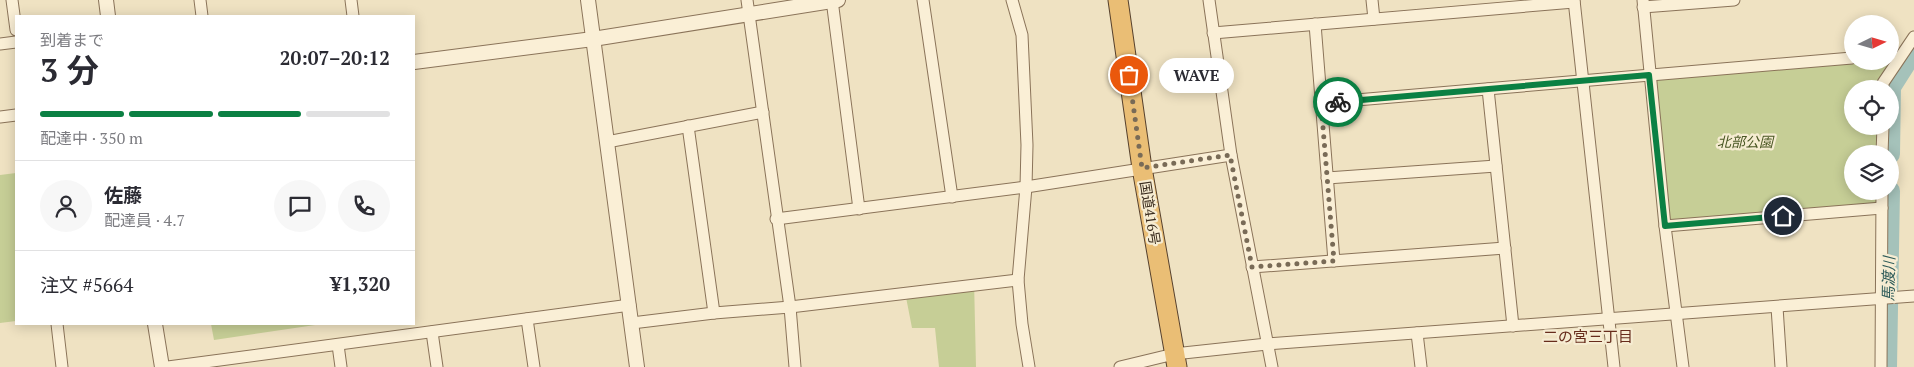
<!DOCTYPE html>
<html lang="ja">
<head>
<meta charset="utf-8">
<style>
	body { margin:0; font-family:"PT Serif","Noto Sans JP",serif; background:#f7f7f7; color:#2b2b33; height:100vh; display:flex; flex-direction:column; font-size:19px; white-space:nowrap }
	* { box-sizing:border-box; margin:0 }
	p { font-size:16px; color:#7c7c81 }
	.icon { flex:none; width:28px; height:28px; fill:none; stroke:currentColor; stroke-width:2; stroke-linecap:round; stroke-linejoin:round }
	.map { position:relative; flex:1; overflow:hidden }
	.panel { position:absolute; left:15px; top:15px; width:400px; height:310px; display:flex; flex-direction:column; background:#fff; border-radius:0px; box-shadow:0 2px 12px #0003 }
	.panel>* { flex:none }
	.needle { width:32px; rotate:85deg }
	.controls { position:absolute; left:1844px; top:15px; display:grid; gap:10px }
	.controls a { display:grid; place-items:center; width:55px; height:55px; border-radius:50%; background:#fff; box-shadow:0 2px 12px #0003; font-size:25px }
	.pin { position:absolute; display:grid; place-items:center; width:42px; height:42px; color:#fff; margin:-21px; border:2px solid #fff; border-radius:50%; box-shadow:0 1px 5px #0007 }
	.courier { position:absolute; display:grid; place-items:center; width:50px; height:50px; margin:-25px; border:4px solid #0b8043; border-radius:50%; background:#fff; color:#222; box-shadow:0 1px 6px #0007 }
	.bubble { position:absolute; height:35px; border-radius:18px; background:#fff; box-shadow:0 2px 12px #0003; font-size:16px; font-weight:700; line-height:35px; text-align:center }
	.overview em { font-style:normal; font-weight:700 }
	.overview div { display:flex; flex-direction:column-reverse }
	.overview { display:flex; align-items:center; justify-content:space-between; height:85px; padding:0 25px }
	h1 { font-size:32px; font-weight:700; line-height:38px }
	.bar { display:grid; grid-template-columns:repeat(4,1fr); gap:8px 5px; align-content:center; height:60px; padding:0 25px }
	.bar i { height:6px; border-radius:4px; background:#e1e1e2 }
	.bar .current { background:#0b8043 }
	.bar p { grid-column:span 4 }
	.line { display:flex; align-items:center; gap:12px; padding:0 25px; border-top:1px solid #e1e1e2 }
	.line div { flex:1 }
	.round { display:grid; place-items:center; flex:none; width:52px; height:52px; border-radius:26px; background:#f7f7f7 }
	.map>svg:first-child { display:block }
	.green { fill:#c6ce96 }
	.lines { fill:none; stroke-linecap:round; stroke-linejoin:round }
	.river { stroke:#a5c2ba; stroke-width:20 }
	.minor-casing { stroke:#8a7359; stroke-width:13 }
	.tertiary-casing { stroke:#8a7359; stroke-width:16 }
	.trunk-casing { stroke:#57412d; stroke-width:21 }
	.minor { stroke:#faefd6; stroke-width:11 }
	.tertiary { stroke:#faefd6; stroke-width:14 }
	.trunk { stroke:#eabe75; stroke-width:19 }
	.done { stroke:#796b57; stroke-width:5; stroke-dasharray:0 9 }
	.route { stroke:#0b8043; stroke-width:6 }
	.labels { text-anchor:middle; stroke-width:4.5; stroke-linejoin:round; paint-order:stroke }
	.park-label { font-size:14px; font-style:italic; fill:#495623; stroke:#f6ecd2 }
	.street-label { font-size:14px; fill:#392b1d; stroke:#f6ecd2 }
	.water-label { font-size:15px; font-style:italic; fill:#2c5957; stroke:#f6ecd2 }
	.neighbourhood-label { font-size:15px; fill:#672c1c; stroke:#f6ecd2 }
</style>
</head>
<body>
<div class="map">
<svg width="1914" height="367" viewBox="0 0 1914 367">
	<rect width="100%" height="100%" fill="#efe2c2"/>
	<g class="green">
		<path d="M1890,55H1901L1882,89H1852V126H1881V154H1852V191H1880V207L1668,224L1653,74L1852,61H1890Z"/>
		<path d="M16,173V321L0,323V175Z"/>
		<path d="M974,280L976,367H939L935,328H912L905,292Z"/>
		<path d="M211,324H322L214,340Z"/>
	</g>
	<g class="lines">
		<g class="river">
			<path d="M1890,154L1891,87L1914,51"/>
			<path d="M1887,367L1890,191"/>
		</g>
		<g class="minor-casing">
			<g id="minor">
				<path d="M12,0L16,30"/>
				<path d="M200,0L202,16"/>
				<path d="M351,0L353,16"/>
				<path d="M747,0L790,307L795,367"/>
				<path d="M832,0L859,209"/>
				<path d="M923,0L952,197"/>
				<path d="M1012,0L1022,35L1027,145L1026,187L1018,280L1022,324L1029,367"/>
				<path d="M1209,0L1231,155L1272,367"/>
				<path d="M1372,0L1374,19"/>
				<path d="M1574,0L1614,367"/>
				<path d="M1643,0L1665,226L1683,367"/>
				<path d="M1643,7L1734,0"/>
				<path d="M1315,24L1334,261"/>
				<path d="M1213,33L1574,2"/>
				<path d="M0,44L16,42"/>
				<path d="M1488,89L1513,326"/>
				<path d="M1883,89V83L1914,37"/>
				<path d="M1321,103L1852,58"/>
				<path d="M0,117L16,115"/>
				<path d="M688,126L714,313"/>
				<path d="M607,142L763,112"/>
				<path d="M1882,154L1883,126"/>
				<path d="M1327,178L1496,166"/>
				<path d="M776,219L1026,187L1231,155"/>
				<path d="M1665,226L1882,208"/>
				<path d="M1252,267L1505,248"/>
				<path d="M1777,307L1781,367"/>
				<path d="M527,319L534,367"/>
				<path d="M632,323L714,313L790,307L1018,280"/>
				<path d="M57,324L62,367"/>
				<path d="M432,332L437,367"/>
				<path d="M1417,333L1421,367"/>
				<path d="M338,345L341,367"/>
				<path d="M168,367L630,305"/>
				<path d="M1120,367L1174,354L1267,344L1914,296"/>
				<path d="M1881,367L1882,191"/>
			</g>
		</g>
		<g class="tertiary-casing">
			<g id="tertiary">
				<path d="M106,0L108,16"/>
				<path d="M588,0L637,367"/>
				<path d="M414,62L593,39L838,0"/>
				<path d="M155,324L162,367"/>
			</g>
		</g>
		<g class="trunk-casing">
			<path id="trunk" d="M1118,0L1142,168L1177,367"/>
		</g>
		<use href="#minor" class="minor"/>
		<use href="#tertiary" class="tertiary"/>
		<use href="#trunk" class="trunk"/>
	</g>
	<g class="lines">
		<path class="done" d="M1129,75L1142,168L1230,155L1252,267L1334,261L1321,103L1338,102"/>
		<path class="route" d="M1338,102L1649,75L1665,226L1783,216"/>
	</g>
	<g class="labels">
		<g class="park-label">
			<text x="1745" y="147">北部公園</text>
		</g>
		<g class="street-label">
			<text transform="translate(1150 213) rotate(81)" y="5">国道416号</text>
		</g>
		<g class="water-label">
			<text transform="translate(1889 279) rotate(-89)" y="5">馬渡川</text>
		</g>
		<g class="neighbourhood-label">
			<text x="1588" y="342">二の宮三丁目</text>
		</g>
	</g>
</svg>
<div class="controls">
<a><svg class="needle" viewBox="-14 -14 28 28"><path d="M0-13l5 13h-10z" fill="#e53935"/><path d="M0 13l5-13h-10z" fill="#7c7c81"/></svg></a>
<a><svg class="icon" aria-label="locate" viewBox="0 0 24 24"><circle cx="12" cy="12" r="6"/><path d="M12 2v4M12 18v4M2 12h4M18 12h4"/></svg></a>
<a><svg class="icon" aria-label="layers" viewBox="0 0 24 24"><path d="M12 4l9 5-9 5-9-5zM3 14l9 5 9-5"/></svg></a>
</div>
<div class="pin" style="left:1129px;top:75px;background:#ea580c"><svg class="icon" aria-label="bag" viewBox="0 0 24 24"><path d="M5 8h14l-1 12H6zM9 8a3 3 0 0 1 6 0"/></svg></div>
<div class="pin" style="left:1783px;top:216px;background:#1f2937"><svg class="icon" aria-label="home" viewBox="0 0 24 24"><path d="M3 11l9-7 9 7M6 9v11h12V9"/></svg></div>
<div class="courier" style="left:1338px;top:102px"><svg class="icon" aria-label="bike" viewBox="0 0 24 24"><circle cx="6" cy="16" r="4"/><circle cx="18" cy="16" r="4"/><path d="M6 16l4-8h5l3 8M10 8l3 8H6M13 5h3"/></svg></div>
<div class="bubble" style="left:1159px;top:58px;width:75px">WAVE</div>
<section class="panel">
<div class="overview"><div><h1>3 分</h1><p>到着まで</p></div><em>20:07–20:12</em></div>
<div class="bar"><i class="current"></i><i class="current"></i><i class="current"></i><i></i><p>配達中 · 350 m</p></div>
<div class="line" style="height:90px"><a class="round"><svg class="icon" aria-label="person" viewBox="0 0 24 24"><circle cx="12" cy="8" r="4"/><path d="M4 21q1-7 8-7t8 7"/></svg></a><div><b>佐藤</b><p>配達員 · 4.7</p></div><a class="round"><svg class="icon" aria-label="chat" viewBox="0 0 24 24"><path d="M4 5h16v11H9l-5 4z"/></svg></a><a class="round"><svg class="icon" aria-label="phone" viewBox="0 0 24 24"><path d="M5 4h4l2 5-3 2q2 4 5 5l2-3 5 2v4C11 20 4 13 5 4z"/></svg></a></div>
<div class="line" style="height:65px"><div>注文 #5664</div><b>¥1,320</b></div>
</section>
</div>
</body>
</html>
